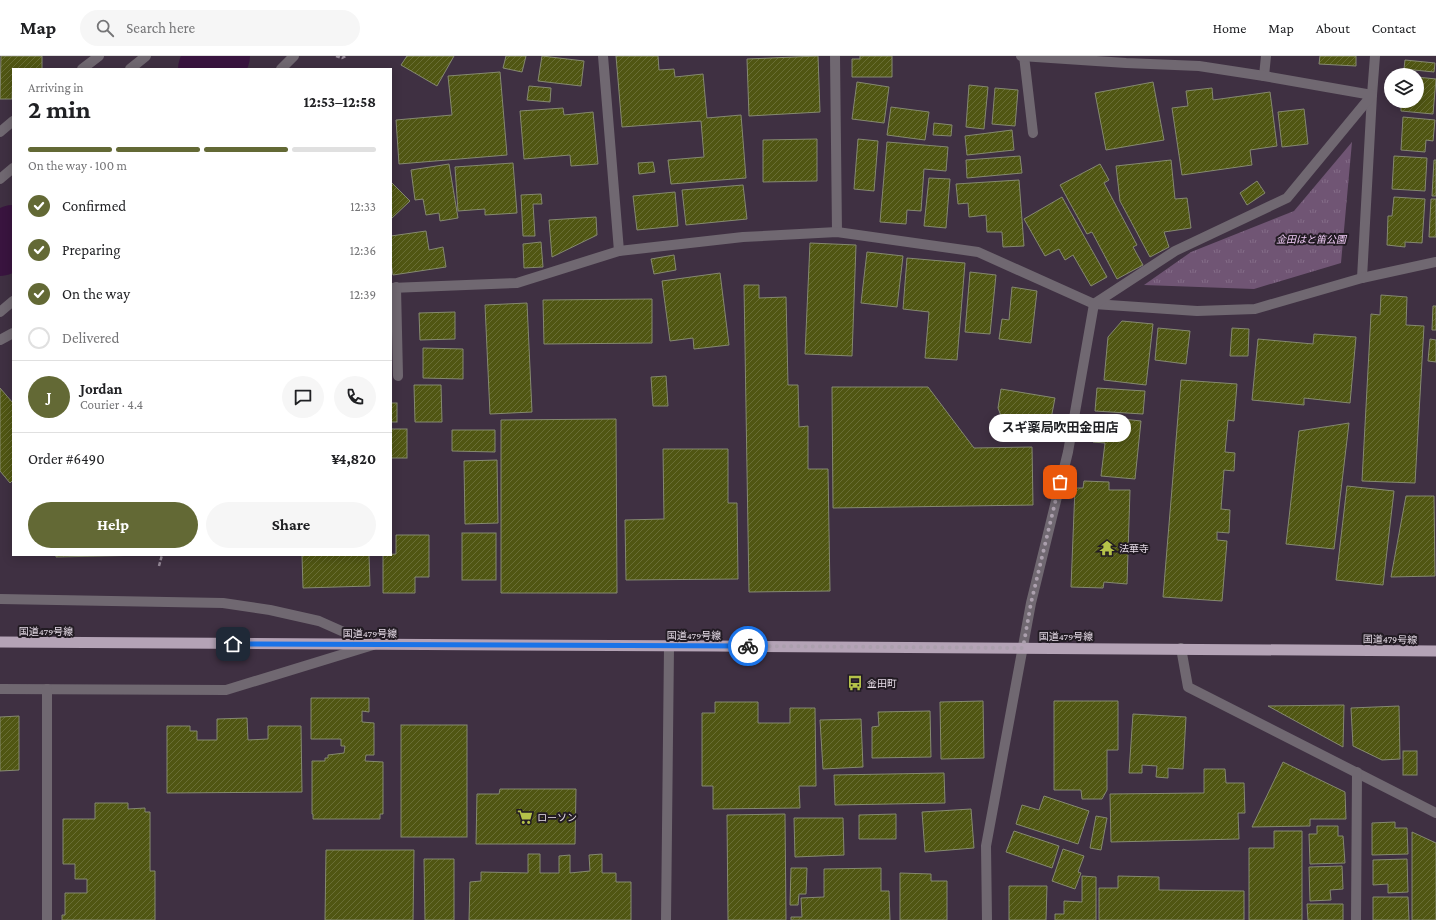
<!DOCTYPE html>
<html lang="en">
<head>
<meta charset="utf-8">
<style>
	body { margin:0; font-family:"Crimson Pro","Noto Sans JP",serif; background:#f6f6f6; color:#202124; height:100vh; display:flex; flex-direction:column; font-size:15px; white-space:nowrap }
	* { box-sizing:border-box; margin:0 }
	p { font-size:13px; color:#757577 }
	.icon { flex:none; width:22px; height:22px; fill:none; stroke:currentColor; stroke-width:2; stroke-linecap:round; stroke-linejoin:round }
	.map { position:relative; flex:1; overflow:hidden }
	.side { position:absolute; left:12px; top:12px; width:380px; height:488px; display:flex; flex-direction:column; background:#fff; border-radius:0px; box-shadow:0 2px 10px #0003 }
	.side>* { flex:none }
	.fabs { position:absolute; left:1384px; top:12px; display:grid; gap:8px }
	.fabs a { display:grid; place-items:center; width:40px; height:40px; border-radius:50%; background:#fff; box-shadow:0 2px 10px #0003; font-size:20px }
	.pin { position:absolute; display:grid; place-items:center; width:34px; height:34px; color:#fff; margin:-17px; border-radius:8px; box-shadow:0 2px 6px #0006 }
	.courier { position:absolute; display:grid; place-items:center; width:40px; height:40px; margin:-20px; border:3px solid #1a73e8; border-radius:50%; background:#fff; color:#222; box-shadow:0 1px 5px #0007 }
	.bubble { position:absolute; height:28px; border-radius:14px; background:#fff; box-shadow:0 2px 10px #0003; font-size:13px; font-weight:700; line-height:28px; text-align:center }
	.head em { font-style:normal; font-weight:700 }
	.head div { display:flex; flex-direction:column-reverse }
	.head { display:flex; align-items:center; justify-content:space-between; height:68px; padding:0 16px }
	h1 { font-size:26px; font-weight:700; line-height:30px }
	.bar { display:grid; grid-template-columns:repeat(4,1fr); gap:6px 4px; align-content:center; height:48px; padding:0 16px }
	.bar i { height:5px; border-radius:3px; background:#e0e0e0 }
	.bar .active { background:#636935 }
	.bar p { grid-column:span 4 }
	.line { display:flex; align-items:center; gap:10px; padding:0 16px; border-top:1px solid #e0e0e0 }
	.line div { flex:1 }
	.round { display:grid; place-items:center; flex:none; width:42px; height:42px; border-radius:21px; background:#f6f6f6 }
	ol { padding:0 16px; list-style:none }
	li { display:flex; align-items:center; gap:12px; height:44px }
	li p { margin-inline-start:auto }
	li .icon { padding:4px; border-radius:50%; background:#636935; color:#fff; stroke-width:4 }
	li:last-child { color:#757577 }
	li i { width:22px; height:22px; border:2px solid #e0e0e0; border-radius:50% }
	.primary-button { display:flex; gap:8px; margin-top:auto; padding:8px 16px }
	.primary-button a { flex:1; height:46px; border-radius:24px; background:#636935; color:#fff; font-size:16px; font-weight:700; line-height:46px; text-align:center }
	.primary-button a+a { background:#f6f6f6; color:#202124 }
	header { display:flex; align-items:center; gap:24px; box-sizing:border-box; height:56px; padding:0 20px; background:#fff; border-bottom:1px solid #e0e0e0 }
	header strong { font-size:19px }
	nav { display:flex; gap:22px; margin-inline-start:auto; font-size:14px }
	.search { width:280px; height:36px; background:#f6f6f6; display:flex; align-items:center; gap:10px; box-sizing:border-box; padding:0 14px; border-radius:22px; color:#757577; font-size:15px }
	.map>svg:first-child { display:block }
	.park { fill:url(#park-tufts) }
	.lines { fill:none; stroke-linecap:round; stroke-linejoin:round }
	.river { stroke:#39143f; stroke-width:60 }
	.building { fill:url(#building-hatch); stroke:#858970 }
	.path { stroke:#938795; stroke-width:2.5; stroke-dasharray:4 2; stroke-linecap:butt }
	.service { stroke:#706871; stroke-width:10 }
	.minor { stroke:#706871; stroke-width:10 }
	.tertiary { stroke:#706871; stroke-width:10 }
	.trunk { stroke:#b4a3b6; stroke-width:11 }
	.done { stroke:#ab9fad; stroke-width:4; stroke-dasharray:0 7.2 }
	.route { stroke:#1a73e8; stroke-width:5 }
	.labels { text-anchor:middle; stroke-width:4; stroke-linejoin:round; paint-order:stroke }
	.park-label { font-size:10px; font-style:italic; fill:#f1ccf7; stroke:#221b23 }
	.poi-label { font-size:10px; fill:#e5dbe6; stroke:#221b23; text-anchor:start }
	.street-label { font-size:10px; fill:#e5dbe6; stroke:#221b23 }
</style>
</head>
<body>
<header>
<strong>Map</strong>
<div class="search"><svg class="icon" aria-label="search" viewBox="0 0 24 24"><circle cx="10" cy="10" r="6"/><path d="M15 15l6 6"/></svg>Search here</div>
<nav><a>Home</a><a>Map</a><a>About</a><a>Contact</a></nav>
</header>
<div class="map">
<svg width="1436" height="864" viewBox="0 0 1436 864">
	<defs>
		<pattern id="park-tufts" width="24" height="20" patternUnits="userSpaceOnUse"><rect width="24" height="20" fill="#705574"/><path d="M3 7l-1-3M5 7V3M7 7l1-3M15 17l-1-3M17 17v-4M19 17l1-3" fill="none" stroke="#846d88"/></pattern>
		<pattern id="building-hatch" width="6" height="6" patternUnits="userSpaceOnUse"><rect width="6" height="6" fill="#505613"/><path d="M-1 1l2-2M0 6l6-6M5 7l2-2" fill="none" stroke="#696e35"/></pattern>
	</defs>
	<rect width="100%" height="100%" fill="#3f3042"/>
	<path class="park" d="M1352,86L1341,207L1254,233L1144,229L1191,196L1294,155Z"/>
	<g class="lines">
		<g class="river">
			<path d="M208,13L220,0"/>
			<path d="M0,190L13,179"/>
		</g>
	</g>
	<g class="building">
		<path d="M1,0H42V13H13L12,43H0Z"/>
		<path d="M407,0H454L437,30L401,9Z"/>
		<path d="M506,0H526L522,16L503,12Z"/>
		<path d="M542,0L584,5L581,30L538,25Z"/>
		<path d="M616,0H658L659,14L674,13L675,21L703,18L707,62L741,59L746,122L671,128L668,104L704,101L701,65L622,71Z"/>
		<path d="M818,0L820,56L749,60L747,3Z"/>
		<path d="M860,0H892V21H852V3H860Z"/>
		<path d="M1320,0H1356V10L1319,8Z"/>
		<path d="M1405,4L1435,7L1434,16L1404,13Z"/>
		<path d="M500,16L507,99L399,108L396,64L452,59L448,20Z"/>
		<path d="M1417,21L1436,23L1433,58L1401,55V45H1417Z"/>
		<path d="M857,26L889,31L884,67L852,63Z"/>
		<path d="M1153,26L1164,84L1106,94L1095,37Z"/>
		<path d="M969,29L988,31L984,73L966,71Z"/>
		<path d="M529,30L551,32L550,46L527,44Z"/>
		<path d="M995,32L1018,34L1015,70L992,68Z"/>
		<path d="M1212,32L1213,44L1270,36L1277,90L1250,94L1252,109L1182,119L1172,52L1188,50L1186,35Z"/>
		<path d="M891,51L929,56L925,84L887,79Z"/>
		<path d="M563,52L564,59L593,56L598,108L571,110L570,99L524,103L520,55Z"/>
		<path d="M1304,53L1308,88L1282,91L1278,56Z"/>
		<path d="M1403,61L1435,64L1433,85L1426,84L1425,96L1401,94Z"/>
		<path d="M934,67L952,69L951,80L933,79Z"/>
		<path d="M1012,74L1014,94L967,99L965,80Z"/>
		<path d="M817,83V125L763,126V84Z"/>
		<path d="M858,83L878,85L874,135L854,133Z"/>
		<path d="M887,86L948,91L946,115L924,113L921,155L907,154L906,168L880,166Z"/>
		<path d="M1020,100L1022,117L967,122L966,104Z"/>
		<path d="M1394,100L1427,102L1425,135L1392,133Z"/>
		<path d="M1171,104L1175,143L1187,142L1191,172L1164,176L1169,191L1150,201L1120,145L1116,110Z"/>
		<path d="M1434,104H1436V140H1432Z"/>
		<path d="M653,106L655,116L639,118L638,107Z"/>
		<path d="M513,107L517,157L485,159V153L458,155L455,111Z"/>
		<path d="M449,108L458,162L440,165L439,157L426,159L423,143L415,144L411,114Z"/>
		<path d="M1100,108L1109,124L1104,127L1137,189L1133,191L1143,209L1117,223L1092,176L1087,178L1060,129Z"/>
		<path d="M929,122L950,123L946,172L924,170Z"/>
		<path d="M1019,124L1024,190L1003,191L1002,176H987L986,159L969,161L968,147L958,148L956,128Z"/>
		<path d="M1257,125L1265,137L1247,149L1240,137Z"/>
		<path d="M391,126L410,145L391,163Z"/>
		<path d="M743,129L747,163L686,169L682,134Z"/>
		<path d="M675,136L678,170L637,174L633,140Z"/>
		<path d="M541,138L542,148H533L535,180H523L521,139Z"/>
		<path d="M1062,141L1107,221L1091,230L1073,199L1065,204L1059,193L1045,200L1024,163Z"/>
		<path d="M1394,141L1425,143L1422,187L1405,186V191L1387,189L1388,160H1392Z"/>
		<path d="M1431,143H1436V181H1429Z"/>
		<path d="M596,161L597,179L552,201L549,164Z"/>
		<path d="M426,175L429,194L443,191L446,211L393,219L391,208V180Z"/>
		<path d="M541,186L543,211L524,212L523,188Z"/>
		<path d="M810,187L856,189L852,300L805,298Z"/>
		<path d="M867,196L903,200L897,251L861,247Z"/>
		<path d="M674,199L676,214L654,218L651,203Z"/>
		<path d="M907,202L965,207L957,304L925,302L929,256L903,253Z"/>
		<path d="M970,216L996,219L990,278L965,276Z"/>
		<path d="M720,217L729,289L694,293L693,282L670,285L662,225Z"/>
		<path d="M744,229H759V242L786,241L788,329H798L799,371L808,370V413H828L830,535L749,536Z"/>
		<path d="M1012,231L1037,235L1031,287L999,283L1002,263L1009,264Z"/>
		<path d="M1381,239L1407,241L1406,269L1424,270L1415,427L1362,425L1371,258L1380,259Z"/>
		<path d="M652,243V287L544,288L543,244Z"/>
		<path d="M527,247L532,356L490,358L485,249Z"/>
		<path d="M1433,250H1436V274H1432Z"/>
		<path d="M455,256V283L420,284L419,257Z"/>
		<path d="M1122,265L1153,268L1146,329L1104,324L1108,281Z"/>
		<path d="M1158,272L1190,275L1186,308L1155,304Z"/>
		<path d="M1232,272L1249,273L1248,300H1230Z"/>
		<path d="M1314,278L1356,281L1350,347L1304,342V349L1252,344L1258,283L1313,288Z"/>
		<path d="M1430,283L1436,284V306L1428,305Z"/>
		<path d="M423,292L463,293V323L423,322Z"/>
		<path d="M666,320L668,350H653L651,321Z"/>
		<path d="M1181,324L1237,328L1234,365L1228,364L1225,396L1235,397L1234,415L1224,414L1221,453L1230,454L1229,477L1217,476V484L1227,485L1222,545L1163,541Z"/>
		<path d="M414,329H441L442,366H415Z"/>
		<path d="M832,331H928L974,392L1032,391L1033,449L833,452Z"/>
		<path d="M0,332L13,347V424L10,427L0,415Z"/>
		<path d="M1097,332L1145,335L1143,358L1095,355Z"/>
		<path d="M1001,333L1055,342L1049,373L1003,365L998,352Z"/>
		<rect x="391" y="347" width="6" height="19"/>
		<path d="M1096,360L1141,365L1135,423L1101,420L1105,387L1093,386Z"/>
		<path d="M616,363L617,537H501V364Z"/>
		<path d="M1349,367L1334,493L1286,488L1299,375Z"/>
		<rect x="391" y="373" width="16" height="29"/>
		<path d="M452,374H495V396L452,395Z"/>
		<path d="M663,393H728V447H737L738,523L626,524L625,464L664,463Z"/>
		<path d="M497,404L498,467L465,468L464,405Z"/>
		<path d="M1084,425L1109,426V434H1130L1127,528L1104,526L1103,532L1071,531L1075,432H1083Z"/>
		<path d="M1347,430L1394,435L1383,529L1336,524Z"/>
		<path d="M1406,440H1434L1435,520L1391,521Z"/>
		<rect x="462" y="477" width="34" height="47"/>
		<path d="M396,479H429V521H415V537H383V499L396,498Z"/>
		<path d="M56,499H147L56,501Z"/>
		<path d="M302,499H369L370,530L303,532Z"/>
		<path d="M311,642H369V656L362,655V666L374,667V699H366L365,705L383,706V758H380V763H313V758H312V705H325V702H328V699L344,697L345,690H341V683H311Z"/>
		<path d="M983,645L984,702L941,703L940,646Z"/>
		<path d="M1054,645H1118V694H1107V734L1102,743H1082L1081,734H1054Z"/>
		<path d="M715,646H758V667H790V652H815L816,730H799L800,752L713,753V730H702V657H715Z"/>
		<path d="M1344,649L1343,691L1268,650Z"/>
		<path d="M1399,650L1400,703L1382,704L1353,690L1351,652Z"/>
		<path d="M930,655L931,701L872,702V671L879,670L878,656Z"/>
		<path d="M1133,658L1186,661L1183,713L1168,712V722L1156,721L1157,710L1142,709V717H1129Z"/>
		<path d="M19,660V714L0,715V661Z"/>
		<path d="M247,662L248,684L268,683V670H301L302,736L167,737V670H190V675H197V684H217V663Z"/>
		<path d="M861,663L863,711L823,713L820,664Z"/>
		<rect x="401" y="669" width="66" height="112"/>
		<rect x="1403" y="695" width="14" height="24"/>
		<path d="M1283,706L1345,736L1346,763H1310V770L1252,771Z"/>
		<path d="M1204,713H1225L1226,727H1244L1245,757H1238L1239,783L1111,786L1110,738L1204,737Z"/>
		<path d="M944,717L945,747L835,749L834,719Z"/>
		<path d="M500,733H576L575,788H476L477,738H499Z"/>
		<path d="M1044,740L1089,755L1078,788L1016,768L1022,749L1039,754Z"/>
		<path d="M95,747H128V753L145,752V756H150V815H155V864H62V859H65V837H87V823H75V808H63V763H95Z"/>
		<path d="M971,753L974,792L925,796L922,756Z"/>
		<path d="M785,758L786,864H728L727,759Z"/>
		<path d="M896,758V783H859V759Z"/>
		<path d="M1096,760L1107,762L1101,794L1090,792Z"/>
		<path d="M794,762H843L844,799L795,801Z"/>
		<path d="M1395,766V772H1407L1408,798L1372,799V767Z"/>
		<path d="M1317,770H1338V780H1343L1345,807L1310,808L1309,778H1317Z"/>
		<path d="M1014,775L1059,790L1052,812L1006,796Z"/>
		<path d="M1274,775H1302V864H1249V792H1274Z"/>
		<path d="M1412,776L1436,787V864H1412Z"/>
		<path d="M1063,793L1084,800L1078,816L1081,817L1075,833L1052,825Z"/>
		<path d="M326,794H414L413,864H325Z"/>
		<path d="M528,798H540V817H559V800L570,799V817L590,815L589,799L602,798V817H616V826H631V864H469L470,826L481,825V816L528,817Z"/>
		<path d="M424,803H454V864H425Z"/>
		<path d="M1407,803L1408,836L1388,837V828L1373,829V804Z"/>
		<path d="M1342,810L1343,833L1330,834L1331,844L1310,845L1309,811Z"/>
		<path d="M791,812H807L806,838H799L798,849H790Z"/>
		<path d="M881,812V835H889L890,864H791V861H802L801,842L824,841V813Z"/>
		<path d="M900,817L931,818V825H947V864H900Z"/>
		<path d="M1082,820L1096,821V864H1055V858H1064V845L1082,846Z"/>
		<path d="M1118,820L1159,821V834L1244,835V864H1099V832H1118Z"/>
		<path d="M1009,830H1047L1046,864H1009Z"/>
		<path d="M1373,841H1408L1409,864H1373Z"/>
		<path d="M1307,848H1343V864H1308Z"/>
	</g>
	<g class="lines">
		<g class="path">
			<path d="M336,0L342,2L346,0"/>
			<path d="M159,510L162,499"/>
		</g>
		<path class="service" d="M1024,0L1033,77"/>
		<g class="minor">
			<path d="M603,0L619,195"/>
			<path d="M835,0L837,176"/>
			<path d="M82,13L99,0"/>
			<path d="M130,13L146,0"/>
			<path d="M281,13L294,0"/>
			<path d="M1264,20L1266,0"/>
			<path d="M0,76L13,65"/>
			<path d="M0,123L13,112"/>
			<path d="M1362,222L1372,39L1375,0"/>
			<path d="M396,231L398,320"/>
			<path d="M391,232L517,227L619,195L743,181L837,176L978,196L1094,248L1197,255L1255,253L1362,222L1436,206"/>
			<path d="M0,256L13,245"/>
			<path d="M0,284L13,277"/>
			<path d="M0,543L223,547L270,554L319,565L373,589L226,634L0,633"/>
			<path d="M1181,592L1188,631L1436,757"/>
			<path d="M47,633V864"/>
			<path d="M987,864L986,790L1031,547L1068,396L1094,248L1175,195L1287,142L1372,39L1264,20L1199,10L1126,7L1021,0"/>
			<path d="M1356,864L1357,716"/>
		</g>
		<path class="tertiary" d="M666,864L669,591"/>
		<path class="trunk" d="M0,586C479,590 957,590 1436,595"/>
	</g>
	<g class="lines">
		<path class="done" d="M748,590L1023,592L1031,547L1060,426"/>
		<path class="route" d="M233,588L748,590"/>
	</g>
	<defs>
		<g id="temple-bare" transform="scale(1.2)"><path d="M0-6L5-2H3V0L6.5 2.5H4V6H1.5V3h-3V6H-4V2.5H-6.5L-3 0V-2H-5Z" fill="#b5c249" stroke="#221b23" stroke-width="2.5" paint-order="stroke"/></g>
		<g id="bus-bare" transform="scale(1.2)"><path d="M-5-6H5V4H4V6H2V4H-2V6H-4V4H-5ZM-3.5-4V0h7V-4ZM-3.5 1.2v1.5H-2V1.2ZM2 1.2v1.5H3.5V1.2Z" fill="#b5c249" stroke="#221b23" stroke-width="2.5" paint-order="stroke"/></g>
		<g id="supermarket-bare" transform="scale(1.2)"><path d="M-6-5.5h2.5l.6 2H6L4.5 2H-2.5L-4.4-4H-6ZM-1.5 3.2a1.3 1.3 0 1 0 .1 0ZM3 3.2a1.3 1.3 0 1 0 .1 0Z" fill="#b5c249" stroke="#221b23" stroke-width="2.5" paint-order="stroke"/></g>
	</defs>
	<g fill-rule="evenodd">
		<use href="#temple-bare" x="1107" y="492"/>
		<use href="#bus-bare" x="855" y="627"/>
		<use href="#supermarket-bare" x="525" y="761"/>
	</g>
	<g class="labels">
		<g class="park-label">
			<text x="1311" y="187">金田はと笛公園</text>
		</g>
		<g class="poi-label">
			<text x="1119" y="496">法華寺</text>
			<text x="867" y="631">金田町</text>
			<text x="537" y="765">ローソン</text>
		</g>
		<g class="street-label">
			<text x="46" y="579">国道479号線</text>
			<text x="370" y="581">国道479号線</text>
			<text x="694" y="583">国道479号線</text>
			<text x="1066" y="584">国道479号線</text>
			<text transform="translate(1390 583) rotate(1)" y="4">国道479号線</text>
		</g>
	</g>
</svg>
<div class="fabs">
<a><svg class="icon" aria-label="layers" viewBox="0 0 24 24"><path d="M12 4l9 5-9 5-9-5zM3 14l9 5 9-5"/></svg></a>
</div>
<div class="pin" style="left:1060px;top:426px;background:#ea580c"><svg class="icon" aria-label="bag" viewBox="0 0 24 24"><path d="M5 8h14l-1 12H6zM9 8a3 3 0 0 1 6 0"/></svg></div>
<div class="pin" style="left:233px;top:588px;background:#1f2937"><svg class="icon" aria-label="home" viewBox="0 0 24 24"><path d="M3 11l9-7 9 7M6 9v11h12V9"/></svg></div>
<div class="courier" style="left:748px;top:590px"><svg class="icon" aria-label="bike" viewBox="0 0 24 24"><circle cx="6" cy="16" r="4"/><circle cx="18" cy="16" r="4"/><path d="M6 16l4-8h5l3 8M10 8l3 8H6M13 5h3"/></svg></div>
<div class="bubble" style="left:989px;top:358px;width:142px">スギ薬局吹田金田店</div>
<section class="side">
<div class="head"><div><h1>2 min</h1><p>Arriving in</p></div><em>12:53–12:58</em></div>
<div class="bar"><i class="active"></i><i class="active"></i><i class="active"></i><i></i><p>On the way · 100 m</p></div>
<ol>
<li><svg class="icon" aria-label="check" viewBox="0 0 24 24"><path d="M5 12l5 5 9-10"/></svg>Confirmed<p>12:33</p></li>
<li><svg class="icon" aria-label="check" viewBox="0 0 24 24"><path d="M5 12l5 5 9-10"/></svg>Preparing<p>12:36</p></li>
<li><svg class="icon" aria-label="check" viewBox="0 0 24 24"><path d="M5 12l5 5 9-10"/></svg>On the way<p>12:39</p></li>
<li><i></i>Delivered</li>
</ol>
<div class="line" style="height:72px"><b class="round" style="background:#636935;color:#fff">J</b><div><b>Jordan</b><p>Courier · 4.4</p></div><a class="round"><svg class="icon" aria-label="chat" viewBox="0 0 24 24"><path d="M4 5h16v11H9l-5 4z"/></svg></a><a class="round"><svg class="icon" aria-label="phone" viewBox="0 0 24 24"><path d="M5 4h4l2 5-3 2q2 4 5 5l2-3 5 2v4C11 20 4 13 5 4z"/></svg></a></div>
<div class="line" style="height:52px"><div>Order #6490</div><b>¥4,820</b></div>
<div class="primary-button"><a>Help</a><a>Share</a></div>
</section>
</div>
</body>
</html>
